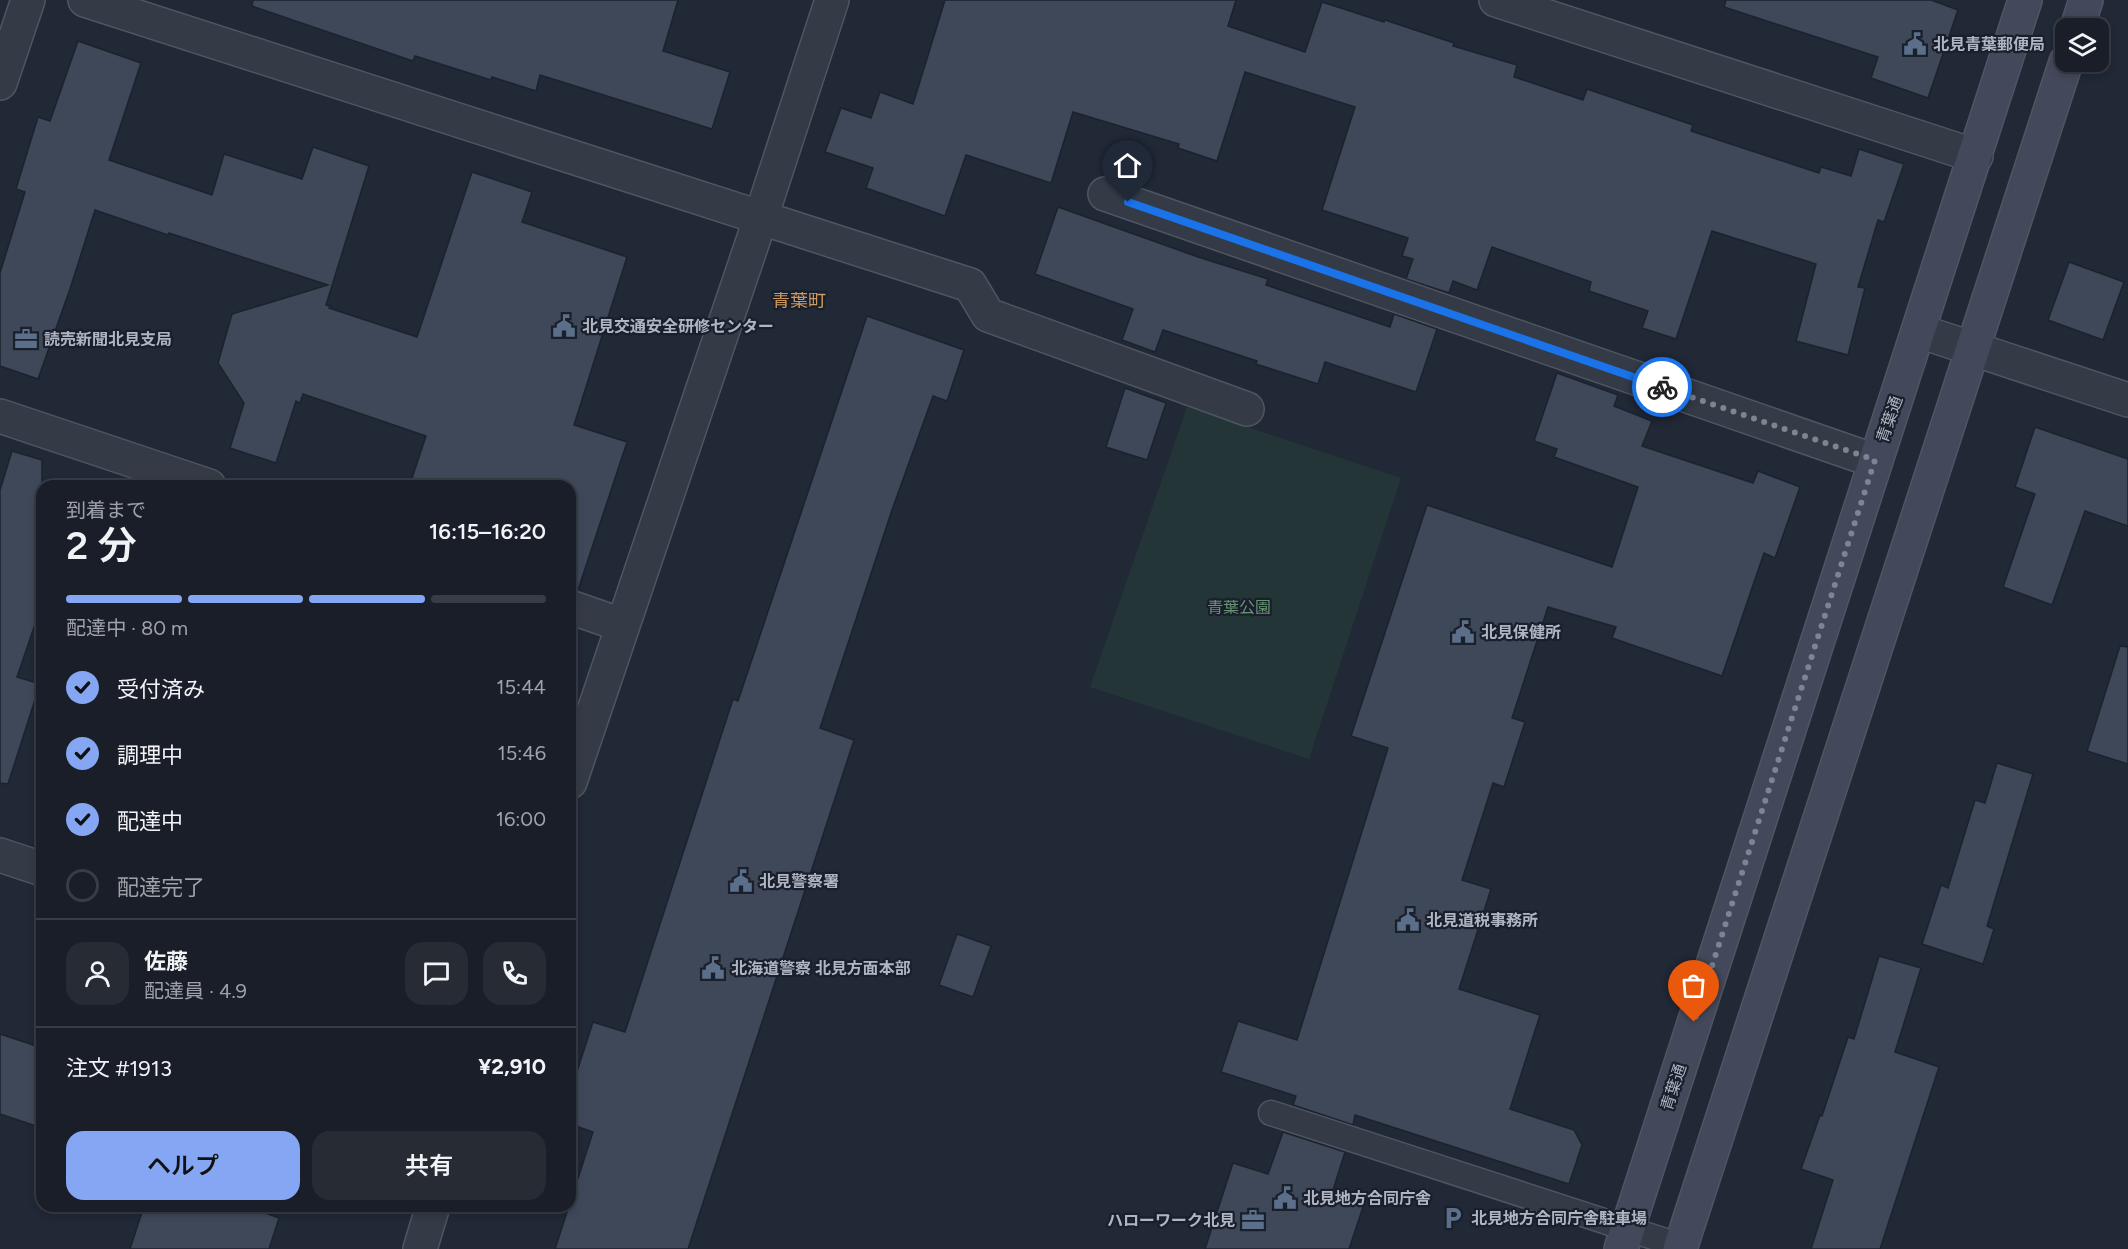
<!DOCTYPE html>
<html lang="ja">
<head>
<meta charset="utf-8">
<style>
	body { margin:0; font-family:Figtree,"Noto Sans JP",sans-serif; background:#262b34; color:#f1f3f6; height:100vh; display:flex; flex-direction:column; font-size:22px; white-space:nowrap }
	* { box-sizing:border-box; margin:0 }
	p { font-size:20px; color:#9fa2a8 }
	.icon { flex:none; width:33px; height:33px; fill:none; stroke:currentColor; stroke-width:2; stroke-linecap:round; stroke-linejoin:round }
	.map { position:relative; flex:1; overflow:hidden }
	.details { position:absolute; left:36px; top:480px; width:540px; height:732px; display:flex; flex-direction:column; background:#191e28; border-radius:18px; box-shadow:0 3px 9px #0003,0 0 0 2px #373c45 }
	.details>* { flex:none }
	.tools { position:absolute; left:2055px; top:18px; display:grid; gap:12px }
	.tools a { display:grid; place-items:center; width:54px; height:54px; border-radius:12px; background:#191e28; box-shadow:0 3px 9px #0003,0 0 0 2px #373c45; font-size:30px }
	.pin { position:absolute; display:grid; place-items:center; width:51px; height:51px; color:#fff; margin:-62px -26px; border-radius:50% 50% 50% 0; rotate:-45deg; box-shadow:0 0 6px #0007 }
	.pin .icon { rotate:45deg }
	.courier { position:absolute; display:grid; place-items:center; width:60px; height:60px; margin:-30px; border:4px solid #1a73e8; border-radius:50%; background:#fff; color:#222; box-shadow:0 2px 8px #0007 }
	.summary em { font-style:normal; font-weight:600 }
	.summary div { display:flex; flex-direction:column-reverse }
	.summary { display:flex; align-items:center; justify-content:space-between; height:102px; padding:0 30px }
	h1 { font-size:39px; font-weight:600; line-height:45px }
	.bar { display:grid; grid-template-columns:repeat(4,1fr); gap:9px 6px; align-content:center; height:72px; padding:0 30px }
	.bar i { height:8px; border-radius:4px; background:#373c45 }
	.bar .on { background:#85a6f2 }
	.bar p { grid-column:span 4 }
	.line { display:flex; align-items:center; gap:15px; padding:0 30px; border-top:2px solid #373c45 }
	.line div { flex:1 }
	.round { display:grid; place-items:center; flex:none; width:63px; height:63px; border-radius:18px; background:#262b34 }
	ol { padding:0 30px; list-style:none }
	li { display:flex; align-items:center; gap:18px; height:66px }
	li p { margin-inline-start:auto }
	li .icon { padding:6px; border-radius:50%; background:#85a6f2; color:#111; stroke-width:4 }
	li:last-child { color:#9fa2a8 }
	li i { width:33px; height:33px; border:3px solid #373c45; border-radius:50% }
	.primary-button { display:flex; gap:12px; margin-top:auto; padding:12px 30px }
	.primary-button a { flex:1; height:69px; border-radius:18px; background:#85a6f2; color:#111; font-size:24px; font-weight:600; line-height:69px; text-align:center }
	.primary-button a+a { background:#262b34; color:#f1f3f6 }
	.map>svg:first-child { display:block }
	.green { fill:#243538 }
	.building { fill:#3f4859; stroke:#1c222e; stroke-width:1.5 }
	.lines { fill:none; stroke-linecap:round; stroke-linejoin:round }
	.lane-casing { stroke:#4f5562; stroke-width:27 }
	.street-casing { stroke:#4f5562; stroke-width:36 }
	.secondary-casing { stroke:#4f5562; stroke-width:36 }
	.lane { stroke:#343b47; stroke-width:24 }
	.street { stroke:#343b47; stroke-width:33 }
	.secondary { stroke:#43495a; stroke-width:33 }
	.done { stroke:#7d8492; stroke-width:6; stroke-dasharray:0 10.8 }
	.route { stroke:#1a73e8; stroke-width:8 }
	.labels { text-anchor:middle; stroke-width:4.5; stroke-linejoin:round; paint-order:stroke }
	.poi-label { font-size:16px; font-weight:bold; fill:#afb5c4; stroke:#1a202b; text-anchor:start }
	.street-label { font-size:16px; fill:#afb5c4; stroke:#1a202b }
	.park-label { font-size:16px; fill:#689375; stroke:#1a202b }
	.neighbourhood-label { font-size:18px; fill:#ce9960; stroke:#1a202b }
</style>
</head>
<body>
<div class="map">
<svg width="2128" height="1249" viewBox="0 0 2128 1249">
	<rect width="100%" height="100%" fill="#212836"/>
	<path class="green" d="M1187,407L1401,478L1309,759L1090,687Z"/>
	<g class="building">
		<path d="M253,0H678L663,51L730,72L712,129L540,75L536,91L492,77L491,80L415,56L413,61L252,6Z"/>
		<path d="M945,0H1236L1228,26L1305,52L1322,2L1384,22L1385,20L1454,43L1453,46L1517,65L1514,77L1583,100L1587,89L1693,125L1691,131L1819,173L1821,167L1851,176L1859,149L1904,164L1884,222L1878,220L1858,287L1865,288L1848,355L1796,341L1816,264L1712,231L1676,339L1642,328L1648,311L1589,291L1591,282L1492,247L1477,290L1453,281L1449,293L1406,279L1413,259L1402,256L1408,238L1322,210L1355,107L1245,72L1217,161L1178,148L1179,144L1073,112L1051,183L966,155L945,216L866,188L873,168L825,152L841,108L871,118L880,92L913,104Z"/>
		<path d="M1726,0H1931L1958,10L1928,98L1871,78L1878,57L1724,7Z"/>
		<path d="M78,41L141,63L109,160L212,195L224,154L302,179L313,147L369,166L326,305L330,306L329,308L417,337L472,172L532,192L522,222L627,257L574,425L627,442L578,590L570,589V486H436L412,478L426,436L303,394L300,403L296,401L276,463L230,448L244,403L218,363L232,314L328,285L169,233L168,235L95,210L70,289L38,379L0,366V273L25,192L16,189L38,117L50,121Z"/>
		<path d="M1058,207L1198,257L1268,279L1266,285L1390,327L1394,314L1437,329L1416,392L1325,362L1318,384L1256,364L1257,361L1163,330L1155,352L1122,340L1133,309L1035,274Z"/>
		<path d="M2069,262L2124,282L2103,340L2048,320Z"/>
		<path d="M867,316L964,350L947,401L933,396L892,510L820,728L854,740L688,1249H555L593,1132L570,1124V1093L593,1022L625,1032L733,699L738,701Z"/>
		<path d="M1557,373L1618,395L1614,406L1652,421L1642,446L1753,483L1758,471L1800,487L1775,558L1764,553L1722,676L1612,638L1616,627L1548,607L1512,718L1525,722L1504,787L1493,783L1462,880L1491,889L1459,989L1540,1015L1510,1109L1574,1130L1582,1145L1569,1184L1355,1115L1353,1125L1293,1105L1296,1096L1221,1072L1238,1021L1297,1040L1388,748L1351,736L1427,505L1612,567L1638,487L1554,457L1557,449L1534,441Z"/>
		<path d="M1125,388L1166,403L1147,460L1106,447Z"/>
		<path d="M2035,427L2128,459V526L2085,511L2052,605L2003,587L2035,494L2015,487Z"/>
		<path d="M12,451L42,460V604L17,677L40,684L8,784L0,783V490Z"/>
		<path d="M2120,646L2128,647V764L2087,751Z"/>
		<path d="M1997,763L2033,774L1987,926L1994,929L1983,964L1922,944L1941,885L1948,888L1975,800L1985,803Z"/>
		<path d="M957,934L991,946L973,997L939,985Z"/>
		<path d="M1879,956L1921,968L1895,1052L1939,1067L1880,1249H1811L1833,1180L1801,1169L1820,1115L1822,1116L1848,1037L1854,1039Z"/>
		<path d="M0,1034L42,1048V1128L0,1114Z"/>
		<path d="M1283,1132L1345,1152L1332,1193L1364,1204L1349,1249H1205L1233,1163L1268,1174Z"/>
		<path d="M144,1206H247L279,1218L269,1249H130Z"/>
	</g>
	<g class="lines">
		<g class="lane-casing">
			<path id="lane" d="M1271,1113L1681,1246"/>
		</g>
		<g class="street-casing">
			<g id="street">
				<path d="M85,0L970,285L988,315L1247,409"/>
				<path d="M1496,0L1976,156"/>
				<path d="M0,83L28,0"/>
				<path d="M1105,194L1875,461"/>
				<path d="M1919,331L2128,400"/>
				<path d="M0,416L209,486"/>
				<path d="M570,607L622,625"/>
				<path d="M570,782L761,217L832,0"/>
				<path d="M0,855L42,869"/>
				<path d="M420,1249L433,1206"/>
			</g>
		</g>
		<g class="secondary-casing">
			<g id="secondary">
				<path d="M2077,28L2086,0"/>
				<path d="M1621,1249L2025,0"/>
				<path d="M1680,1249L2066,62"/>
			</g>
		</g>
		<use href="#lane" class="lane"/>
		<use href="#street" class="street"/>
		<use href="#secondary" class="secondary"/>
	</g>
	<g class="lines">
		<path class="done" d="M1662,387L1875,460L1694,1022"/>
		<path class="route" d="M1128,202L1662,387"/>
	</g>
	<defs>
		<g id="civic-bare" transform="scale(1.8)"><path d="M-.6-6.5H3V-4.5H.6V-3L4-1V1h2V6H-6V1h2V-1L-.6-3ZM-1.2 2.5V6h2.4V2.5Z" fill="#5c6f8a" stroke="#1a202b" stroke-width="2.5" paint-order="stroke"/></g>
		<g id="office-bare" transform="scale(1.8)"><path d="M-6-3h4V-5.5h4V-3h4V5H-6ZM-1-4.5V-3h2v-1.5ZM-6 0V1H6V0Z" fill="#5c6f8a" stroke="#1a202b" stroke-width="2.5" paint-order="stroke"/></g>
		<g id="parking-bare" transform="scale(1.8)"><path d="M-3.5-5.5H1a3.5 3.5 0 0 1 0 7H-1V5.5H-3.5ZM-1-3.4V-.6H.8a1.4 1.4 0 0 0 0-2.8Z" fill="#5c6f8a" stroke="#1a202b" stroke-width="2.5" paint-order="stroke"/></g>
	</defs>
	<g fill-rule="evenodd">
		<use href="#civic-bare" x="1915" y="44"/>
		<use href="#civic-bare" x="564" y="326"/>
		<use href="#office-bare" x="26" y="339"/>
		<use href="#civic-bare" x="1463" y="632"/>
		<use href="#civic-bare" x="741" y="881"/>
		<use href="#civic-bare" x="1408" y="920"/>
		<use href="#civic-bare" x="713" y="968"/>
		<use href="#civic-bare" x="1285" y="1198"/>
		<use href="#parking-bare" x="1453" y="1218"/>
		<use href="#office-bare" x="1253" y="1220"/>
	</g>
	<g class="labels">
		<g class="poi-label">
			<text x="1933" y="50">北見青葉郵便局</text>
			<text x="582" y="332">北見交通安全研修センター</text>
			<text x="44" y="345">読売新聞北見支局</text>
			<text x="1481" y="638">北見保健所</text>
			<text x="759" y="887">北見警察署</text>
			<text x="1426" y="926">北見道税事務所</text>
			<text x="731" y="974">北海道警察 北見方面本部</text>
			<text x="1303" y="1204">北見地方合同庁舎</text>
			<text x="1471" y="1224">北見地方合同庁舎駐車場</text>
			<text x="1235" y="1226" text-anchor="end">ハローワーク北見</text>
		</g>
		<g class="street-label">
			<text transform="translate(1889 419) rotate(-71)" y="6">青葉通</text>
			<text transform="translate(1673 1087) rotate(-72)" y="6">青葉通</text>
		</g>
		<g class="park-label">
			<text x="1239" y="613">青葉公園</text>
		</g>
		<g class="neighbourhood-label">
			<text x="799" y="307">青葉町</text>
		</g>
	</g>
</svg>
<div class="tools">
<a><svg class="icon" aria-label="layers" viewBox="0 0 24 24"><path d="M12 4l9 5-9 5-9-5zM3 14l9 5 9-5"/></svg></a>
</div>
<div class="pin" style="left:1694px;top:1022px;background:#ea580c"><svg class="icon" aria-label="bag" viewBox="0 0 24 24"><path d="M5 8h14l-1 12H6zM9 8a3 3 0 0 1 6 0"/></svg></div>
<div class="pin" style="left:1128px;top:202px;background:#1f2937"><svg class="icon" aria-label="home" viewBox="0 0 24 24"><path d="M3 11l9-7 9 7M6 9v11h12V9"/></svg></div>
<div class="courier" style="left:1662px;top:387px"><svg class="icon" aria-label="bike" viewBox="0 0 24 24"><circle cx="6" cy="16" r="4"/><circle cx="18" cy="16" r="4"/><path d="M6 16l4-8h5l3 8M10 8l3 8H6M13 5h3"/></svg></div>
<section class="details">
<div class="summary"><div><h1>2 分</h1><p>到着まで</p></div><em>16:15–16:20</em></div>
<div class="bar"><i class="on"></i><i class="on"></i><i class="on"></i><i></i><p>配達中 · 80 m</p></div>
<ol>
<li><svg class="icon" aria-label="check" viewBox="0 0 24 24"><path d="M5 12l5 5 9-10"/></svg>受付済み<p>15:44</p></li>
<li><svg class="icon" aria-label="check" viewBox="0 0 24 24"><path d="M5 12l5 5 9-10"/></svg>調理中<p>15:46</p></li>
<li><svg class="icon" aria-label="check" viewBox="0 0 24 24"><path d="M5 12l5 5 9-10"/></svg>配達中<p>16:00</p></li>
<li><i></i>配達完了</li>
</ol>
<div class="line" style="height:108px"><a class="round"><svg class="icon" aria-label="person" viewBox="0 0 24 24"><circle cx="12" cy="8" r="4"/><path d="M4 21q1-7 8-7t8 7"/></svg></a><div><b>佐藤</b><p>配達員 · 4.9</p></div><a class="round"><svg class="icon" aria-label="chat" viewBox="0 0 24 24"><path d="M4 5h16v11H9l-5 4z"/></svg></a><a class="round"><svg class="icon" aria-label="phone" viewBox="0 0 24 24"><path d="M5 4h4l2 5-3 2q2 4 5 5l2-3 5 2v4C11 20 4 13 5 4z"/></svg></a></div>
<div class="line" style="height:78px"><div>注文 #1913</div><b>¥2,910</b></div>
<div class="primary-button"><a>ヘルプ</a><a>共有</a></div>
</section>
</div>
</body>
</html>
